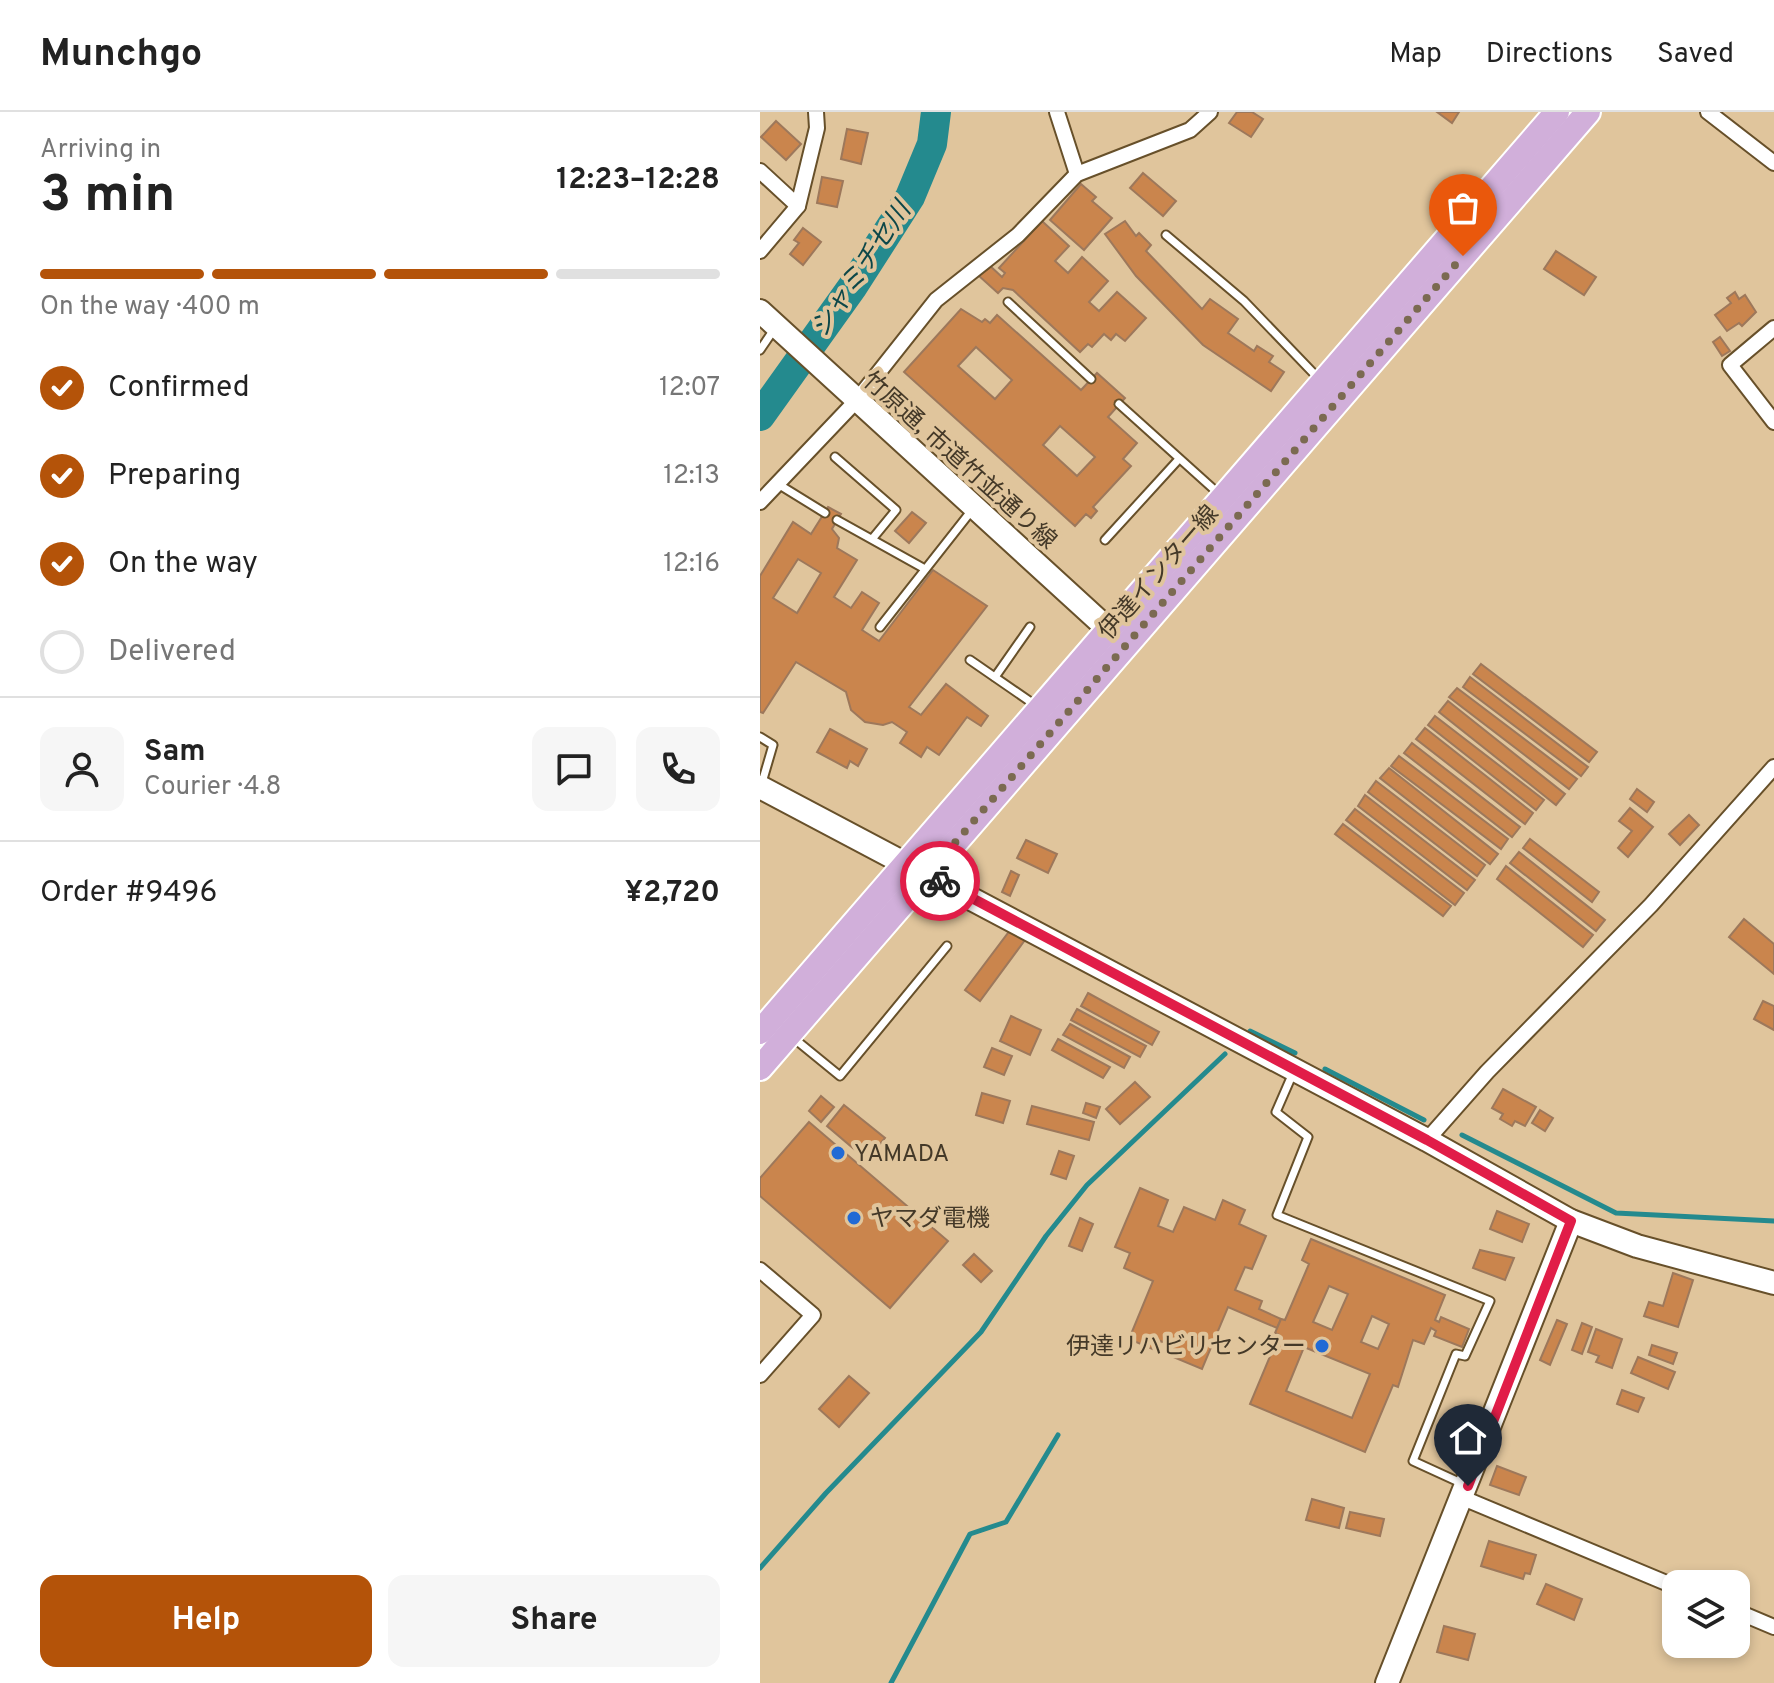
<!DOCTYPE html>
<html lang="en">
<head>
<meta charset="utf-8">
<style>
	body { margin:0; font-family:Overpass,"Noto Sans JP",sans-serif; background:#f6f6f6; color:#222; height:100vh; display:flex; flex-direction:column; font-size:30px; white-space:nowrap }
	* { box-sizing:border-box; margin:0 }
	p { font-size:26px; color:#767676 }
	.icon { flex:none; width:44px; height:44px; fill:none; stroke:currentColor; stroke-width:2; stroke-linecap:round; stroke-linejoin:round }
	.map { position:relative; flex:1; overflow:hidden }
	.panel { display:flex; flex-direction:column; background:#fff; width:760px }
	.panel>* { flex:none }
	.fabs { position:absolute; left:902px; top:1458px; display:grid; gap:16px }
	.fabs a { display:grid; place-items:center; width:88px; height:88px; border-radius:16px; background:#fff; box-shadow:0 4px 12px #0003; font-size:40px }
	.pin { position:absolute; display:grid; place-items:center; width:68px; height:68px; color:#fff; margin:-82px -34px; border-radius:50% 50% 50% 0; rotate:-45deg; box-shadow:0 0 8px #0007 }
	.pin .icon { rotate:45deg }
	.courier { position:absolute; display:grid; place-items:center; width:80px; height:80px; margin:-40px; border:6px solid #e11d48; border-radius:50%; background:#fff; color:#222; box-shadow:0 2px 10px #0007 }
	.headline em { font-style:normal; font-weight:700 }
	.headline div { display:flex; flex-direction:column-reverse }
	.headline { display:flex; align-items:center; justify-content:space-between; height:136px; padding:0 40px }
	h1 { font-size:52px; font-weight:700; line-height:60px }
	.bar { display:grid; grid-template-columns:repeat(4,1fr); gap:12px 8px; align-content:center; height:96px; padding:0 40px }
	.bar i { height:10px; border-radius:6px; background:#e0e0e0 }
	.bar .selected { background:#b45309 }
	.bar p { grid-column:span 4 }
	.line { display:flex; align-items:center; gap:20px; padding:0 40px; border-top:2px solid #e0e0e0 }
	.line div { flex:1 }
	.round { display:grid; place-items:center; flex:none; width:84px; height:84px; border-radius:16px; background:#f6f6f6 }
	ol { padding:0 40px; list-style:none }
	li { display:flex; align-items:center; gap:24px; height:88px }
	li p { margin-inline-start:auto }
	li .icon { padding:8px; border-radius:50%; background:#b45309; color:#fff; stroke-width:4 }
	li:last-child { color:#767676 }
	li i { width:44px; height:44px; border:4px solid #e0e0e0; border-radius:50% }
	.action { display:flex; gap:16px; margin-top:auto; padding:16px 40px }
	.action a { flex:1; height:92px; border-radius:16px; background:#b45309; color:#fff; font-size:32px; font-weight:700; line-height:92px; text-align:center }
	.action a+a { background:#f6f6f6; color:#222 }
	header { display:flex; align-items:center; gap:48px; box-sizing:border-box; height:112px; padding:0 40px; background:#fff; border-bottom:2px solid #e0e0e0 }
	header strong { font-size:38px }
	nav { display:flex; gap:44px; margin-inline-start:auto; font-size:28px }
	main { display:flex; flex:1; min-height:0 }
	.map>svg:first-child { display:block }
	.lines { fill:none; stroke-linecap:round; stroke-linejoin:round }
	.stream { stroke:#248a8e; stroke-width:5 }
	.river { stroke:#248a8e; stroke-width:30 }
	.building { fill:#ca854d; stroke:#9d785b; stroke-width:2; fill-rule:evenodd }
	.lane-casing { stroke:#67502a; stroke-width:11 }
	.street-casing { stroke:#67502a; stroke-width:18 }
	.secondary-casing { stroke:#67502a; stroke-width:26 }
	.primary-casing { stroke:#fff; stroke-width:28 }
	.lane { stroke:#fff; stroke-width:7 }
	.street { stroke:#fff; stroke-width:14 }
	.secondary { stroke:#fff; stroke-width:22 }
	.primary { stroke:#d1afda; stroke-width:24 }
	.done { stroke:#7b6a51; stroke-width:8; stroke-dasharray:0 14.4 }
	.route { stroke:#e11d48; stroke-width:10 }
	.poi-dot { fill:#216ad5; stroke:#e0c59c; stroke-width:3 }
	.labels { text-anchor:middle; stroke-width:8; stroke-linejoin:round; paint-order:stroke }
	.street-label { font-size:24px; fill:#443928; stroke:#e0c59c }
	.poi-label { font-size:24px; fill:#443928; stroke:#e0c59c; text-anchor:start }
	.water-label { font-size:26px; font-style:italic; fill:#0c4749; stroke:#e0c59c }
</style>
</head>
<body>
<header>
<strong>Munchgo</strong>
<nav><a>Map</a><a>Directions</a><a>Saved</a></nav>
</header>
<main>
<section class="panel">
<div class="headline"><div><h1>3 min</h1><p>Arriving in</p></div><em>12:23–12:28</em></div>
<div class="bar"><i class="selected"></i><i class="selected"></i><i class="selected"></i><i></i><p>On the way · 400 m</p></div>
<ol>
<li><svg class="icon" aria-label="check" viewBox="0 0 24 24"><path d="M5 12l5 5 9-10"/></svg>Confirmed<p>12:07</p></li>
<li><svg class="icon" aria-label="check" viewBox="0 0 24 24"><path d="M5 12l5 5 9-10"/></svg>Preparing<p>12:13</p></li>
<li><svg class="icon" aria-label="check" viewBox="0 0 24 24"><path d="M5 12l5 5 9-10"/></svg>On the way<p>12:16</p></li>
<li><i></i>Delivered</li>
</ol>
<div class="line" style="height:144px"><a class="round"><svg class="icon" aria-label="person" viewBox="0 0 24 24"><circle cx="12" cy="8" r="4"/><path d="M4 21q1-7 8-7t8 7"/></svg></a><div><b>Sam</b><p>Courier · 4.8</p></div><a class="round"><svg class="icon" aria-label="chat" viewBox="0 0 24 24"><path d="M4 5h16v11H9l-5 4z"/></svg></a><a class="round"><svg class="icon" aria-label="phone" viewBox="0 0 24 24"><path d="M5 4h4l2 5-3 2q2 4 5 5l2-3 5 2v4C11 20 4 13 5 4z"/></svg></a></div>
<div class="line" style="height:104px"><div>Order #9496</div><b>¥2,720</b></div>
<div class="action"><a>Help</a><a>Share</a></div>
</section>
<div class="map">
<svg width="1014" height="1571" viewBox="0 0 1014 1571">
	<rect width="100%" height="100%" fill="#e0c59c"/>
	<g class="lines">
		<g class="stream">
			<path d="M490,919L535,941"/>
			<path d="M565,957L664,1008"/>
			<path d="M702,1023L856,1101L1014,1109"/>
			<path d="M0,1456L66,1381L221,1220L286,1124L327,1073L465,942"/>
			<path d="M131,1571L210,1422L246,1410L298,1323"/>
		</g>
		<path class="river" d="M0,304L93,174L150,85L172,32L176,0"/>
	</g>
	<g class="building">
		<path d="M477,0H492L503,7L491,25L469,11Z"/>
		<path d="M677,0H699L692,11Z"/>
		<path d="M16,9L41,32L26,48L1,25Z"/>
		<path d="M87,17L108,21L101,52L81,47Z"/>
		<path d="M383,61L416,89L403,104L370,76Z"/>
		<path d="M62,65L83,69L77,95L57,91Z"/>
		<path d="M321,72L336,85L332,89L352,106L324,138L290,108Z"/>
		<path d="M282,109L309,134L295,149L308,161L322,145L348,169L329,190L339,199L357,180L386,206L365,229L356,222L351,228L344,222L332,235L328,232L320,240L253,178L243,176L238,181L219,164L229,153L242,165L245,161L239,156Z"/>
		<path d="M365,109L376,124L379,121L391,133L386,139L442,197L450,187L478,207L468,221L494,239L497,234L513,244L509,250L524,260L511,279L443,233L376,164L345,122Z"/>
		<path d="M43,116L61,130L43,153L30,142L39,131L34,128Z"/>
		<path d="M796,139L836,165L824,183L784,157Z"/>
		<path d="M975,180L979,187L985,183L996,200L982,214L979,211L967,219L955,203L971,191L967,186Z"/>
		<path d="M201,197L222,210L225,207L230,211L237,203L321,278L337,261L365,286L348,305L377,331L363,347L371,354L333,395L337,399L331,406L326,402L315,414L144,260ZM216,235L252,268L235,287L198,254ZM300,314L335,345L317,364L283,333Z"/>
		<path d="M960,225L970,239L962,244L953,230Z"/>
		<path d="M68,395L81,402L72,417L79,426L77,436L97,448L74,485L91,496L102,480L119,491L102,518L119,529L173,458L227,494L149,595L161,603L186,572L228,604L221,614L207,605L179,643L167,635L161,645L140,631L147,620L132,610L123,613L105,610L91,598L86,580L36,550L3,601L0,600V464L33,410L51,422ZM38,447L61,461L37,501L13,486Z"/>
		<path d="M152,400L166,411L149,431L135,419Z"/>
		<path d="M721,552L837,640L829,650L713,562Z"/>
		<path d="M710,565L828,655L821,664L703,575Z"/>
		<path d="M697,576L817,667L809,677L689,585Z"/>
		<path d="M688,589L805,682L796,693L679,600Z"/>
		<path d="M675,604L784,688L776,698L668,613Z"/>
		<path d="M665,616L773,701L765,712L656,627Z"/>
		<path d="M70,617L107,637L98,654L90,649L87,656L57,640Z"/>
		<path d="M652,631L760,715L752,725L644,641Z"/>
		<path d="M639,644L748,727L741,737L631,654Z"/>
		<path d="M629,656L738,742L730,752L620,666Z"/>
		<path d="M616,669L725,753L717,764L608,680Z"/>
		<path d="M877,677L894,690L887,700L870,687Z"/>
		<path d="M605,683L715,768L707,778L598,694Z"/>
		<path d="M870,696L893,715L868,745L858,736L872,719L859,709Z"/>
		<path d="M595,697L704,781L695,793L586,708Z"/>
		<path d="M929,703L939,713L920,733L909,722Z"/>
		<path d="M583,712L691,794L683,804L575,722Z"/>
		<path d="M770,727L839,780L832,790L763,736Z"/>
		<path d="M266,728L297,742L288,761L257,746Z"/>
		<path d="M759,740L845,808L836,819L750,751Z"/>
		<path d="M746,754L833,823L823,835L737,767Z"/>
		<path d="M251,759L259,763L250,784L242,780Z"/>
		<path d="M984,807L1014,832V862L969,825Z"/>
		<path d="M251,817L265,828L220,889L205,878Z"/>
		<path d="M328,881L399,920L392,933L321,894Z"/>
		<path d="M1003,889L1014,894V918L994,907Z"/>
		<path d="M317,897L386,934L380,945L311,908Z"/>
		<path d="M251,904L281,918L270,943L240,929Z"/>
		<path d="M310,912L370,945L364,956L303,923Z"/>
		<path d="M298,927L350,955L343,966L292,938Z"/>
		<path d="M232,936L252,944L244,963L224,955Z"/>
		<path d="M375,970L390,985L360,1012L346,997Z"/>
		<path d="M743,977L776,995L765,1014L755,1009L752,1014L740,1007L743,1002L732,996Z"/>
		<path d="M222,981L250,989L243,1011L216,1003Z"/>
		<path d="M61,984L74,995L61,1010L49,999Z"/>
		<path d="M326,991L340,995L336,1006L323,1001Z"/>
		<path d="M84,993L125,1026L107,1048L67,1014Z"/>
		<path d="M272,994L334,1010L329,1028L267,1012Z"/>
		<path d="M780,998L793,1006L785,1019L772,1011Z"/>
		<path d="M49,1010L188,1129L130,1196L0,1084V1066Z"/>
		<path d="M299,1039L314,1044L306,1067L291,1062Z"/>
		<path d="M380,1076L408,1088L398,1114L413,1120L424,1095L455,1108L463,1088L485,1098L479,1112L506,1124L492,1157L485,1155L475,1178L502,1189L499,1197L521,1207L517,1216L468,1195L442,1257L406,1242L410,1233L401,1229L397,1239L369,1227L393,1169L364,1156L370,1141L355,1135Z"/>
		<path d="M737,1099L769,1112L762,1130L730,1117Z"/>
		<path d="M320,1106L333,1112L322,1139L309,1134Z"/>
		<path d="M551,1127L685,1183L675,1208L679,1210L681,1205L709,1217L702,1235L674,1224L676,1219L671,1216L664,1232L653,1228L638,1275L633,1273L605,1340L490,1292L519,1223L515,1221L521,1207L525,1208L549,1152L542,1148ZM569,1174L588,1182L572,1218L553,1210ZM612,1204L629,1212L618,1237L601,1230ZM544,1235L610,1262L592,1306L526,1279Z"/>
		<path d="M720,1138L754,1146L745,1168L713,1156Z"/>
		<path d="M214,1142L232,1159L221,1170L203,1153Z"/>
		<path d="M913,1161L933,1168L918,1215L884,1204L889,1190L903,1194Z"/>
		<path d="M797,1208L807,1212L790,1253L780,1248Z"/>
		<path d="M822,1211L832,1215L822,1242L812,1238Z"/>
		<path d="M836,1217L862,1227L852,1256L836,1250L839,1244L828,1240Z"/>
		<path d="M892,1233L917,1241L913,1252L889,1243Z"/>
		<path d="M878,1245L915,1260L908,1277L871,1261Z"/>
		<path d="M89,1264L109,1281L79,1315L59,1297Z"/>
		<path d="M862,1278L884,1286L878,1300L857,1292Z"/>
		<path d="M737,1354L766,1365L759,1383L730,1373Z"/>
		<path d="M552,1387L584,1396L579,1416L546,1408Z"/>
		<path d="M590,1400L624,1407L620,1424L586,1416Z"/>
		<path d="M729,1429L776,1443L770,1462L765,1461L763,1467L721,1454Z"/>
		<path d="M786,1472L822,1487L814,1508L777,1492Z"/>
		<path d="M684,1514L715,1522L708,1548L677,1540Z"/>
	</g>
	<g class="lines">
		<g class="lane-casing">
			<g id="lane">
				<path d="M406,123L484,189L559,267"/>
				<path d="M248,190L331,267"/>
				<path d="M0,238L15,216"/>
				<path d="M359,292L459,382"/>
				<path d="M75,345L136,398L113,426"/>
				<path d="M18,372L65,401"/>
				<path d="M77,408L165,457"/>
				<path d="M345,428L419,347"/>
				<path d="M120,515L212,398"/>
				<path d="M210,548L278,595"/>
				<path d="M235,565L270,515"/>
				<path d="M0,625L13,633L1,674"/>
				<path d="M31,924L80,964L187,834"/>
				<path d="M533,961L516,1000L548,1025L517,1103L730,1189L705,1244L696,1242L653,1349L701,1371"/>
			</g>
		</g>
		<g class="street-casing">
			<g id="street">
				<path d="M297,0L317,62"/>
				<path d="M948,0L1014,51"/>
				<path d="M0,59L38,94"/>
				<path d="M0,139L38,94L57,16L56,0"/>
				<path d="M1014,216L970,253L1014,310"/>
				<path d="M0,390L96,289L176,188L258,123L317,62L430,18L450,0"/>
				<path d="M667,1028L727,960L891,793L1014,655"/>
				<path d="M0,1158L53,1203L0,1263"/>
				<path d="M703,1386L916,1475"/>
				<path d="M976,1499L1014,1515"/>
			</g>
		</g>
		<g class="secondary-casing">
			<g id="secondary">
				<path d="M0,199L362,530"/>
				<path d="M0,675L667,1028L811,1109L877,1134L1014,1171"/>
				<path d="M627,1571L811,1109"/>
			</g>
		</g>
		<g class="primary-casing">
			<g id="primary">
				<path d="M0,920L797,0"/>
				<path d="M0,956L828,0"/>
			</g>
		</g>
		<use href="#lane" class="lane"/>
		<use href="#street" class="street"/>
		<use href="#secondary" class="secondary"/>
		<use href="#primary" class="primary"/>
	</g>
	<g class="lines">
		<path class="done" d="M180,769L167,763L703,144"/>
		<path class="route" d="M180,769L667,1028L811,1109L708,1374"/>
	</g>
	<g class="poi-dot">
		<circle cx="78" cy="1041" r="8"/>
		<circle cx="94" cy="1106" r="8"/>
		<circle cx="562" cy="1234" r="8"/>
	</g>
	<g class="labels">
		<g class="street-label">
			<text transform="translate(200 348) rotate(42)" y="8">竹原通, 市道竹並通り線</text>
			<text transform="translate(398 460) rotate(-49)" y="8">伊達インター線</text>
		</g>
		<g class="poi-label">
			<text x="94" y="1049">YAMADA</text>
			<text x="110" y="1114">ヤマダ電機</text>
			<text x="546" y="1242" text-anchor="end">伊達リハビリセンター</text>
		</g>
		<g class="water-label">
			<text transform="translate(100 157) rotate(-56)" y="9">シャミチセ川</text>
		</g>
	</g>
</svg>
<div class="fabs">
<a><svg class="icon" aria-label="layers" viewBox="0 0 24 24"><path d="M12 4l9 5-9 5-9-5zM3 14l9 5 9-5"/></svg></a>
</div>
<div class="pin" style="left:703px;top:144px;background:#ea580c"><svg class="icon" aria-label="bag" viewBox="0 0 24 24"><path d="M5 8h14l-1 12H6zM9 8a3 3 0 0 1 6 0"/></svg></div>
<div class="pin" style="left:708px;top:1374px;background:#1f2937"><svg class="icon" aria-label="home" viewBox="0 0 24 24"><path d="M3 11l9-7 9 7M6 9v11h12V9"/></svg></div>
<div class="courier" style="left:180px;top:769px"><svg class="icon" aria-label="bike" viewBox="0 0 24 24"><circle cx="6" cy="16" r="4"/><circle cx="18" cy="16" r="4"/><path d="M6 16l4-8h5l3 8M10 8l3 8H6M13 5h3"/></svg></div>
</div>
</main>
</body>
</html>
